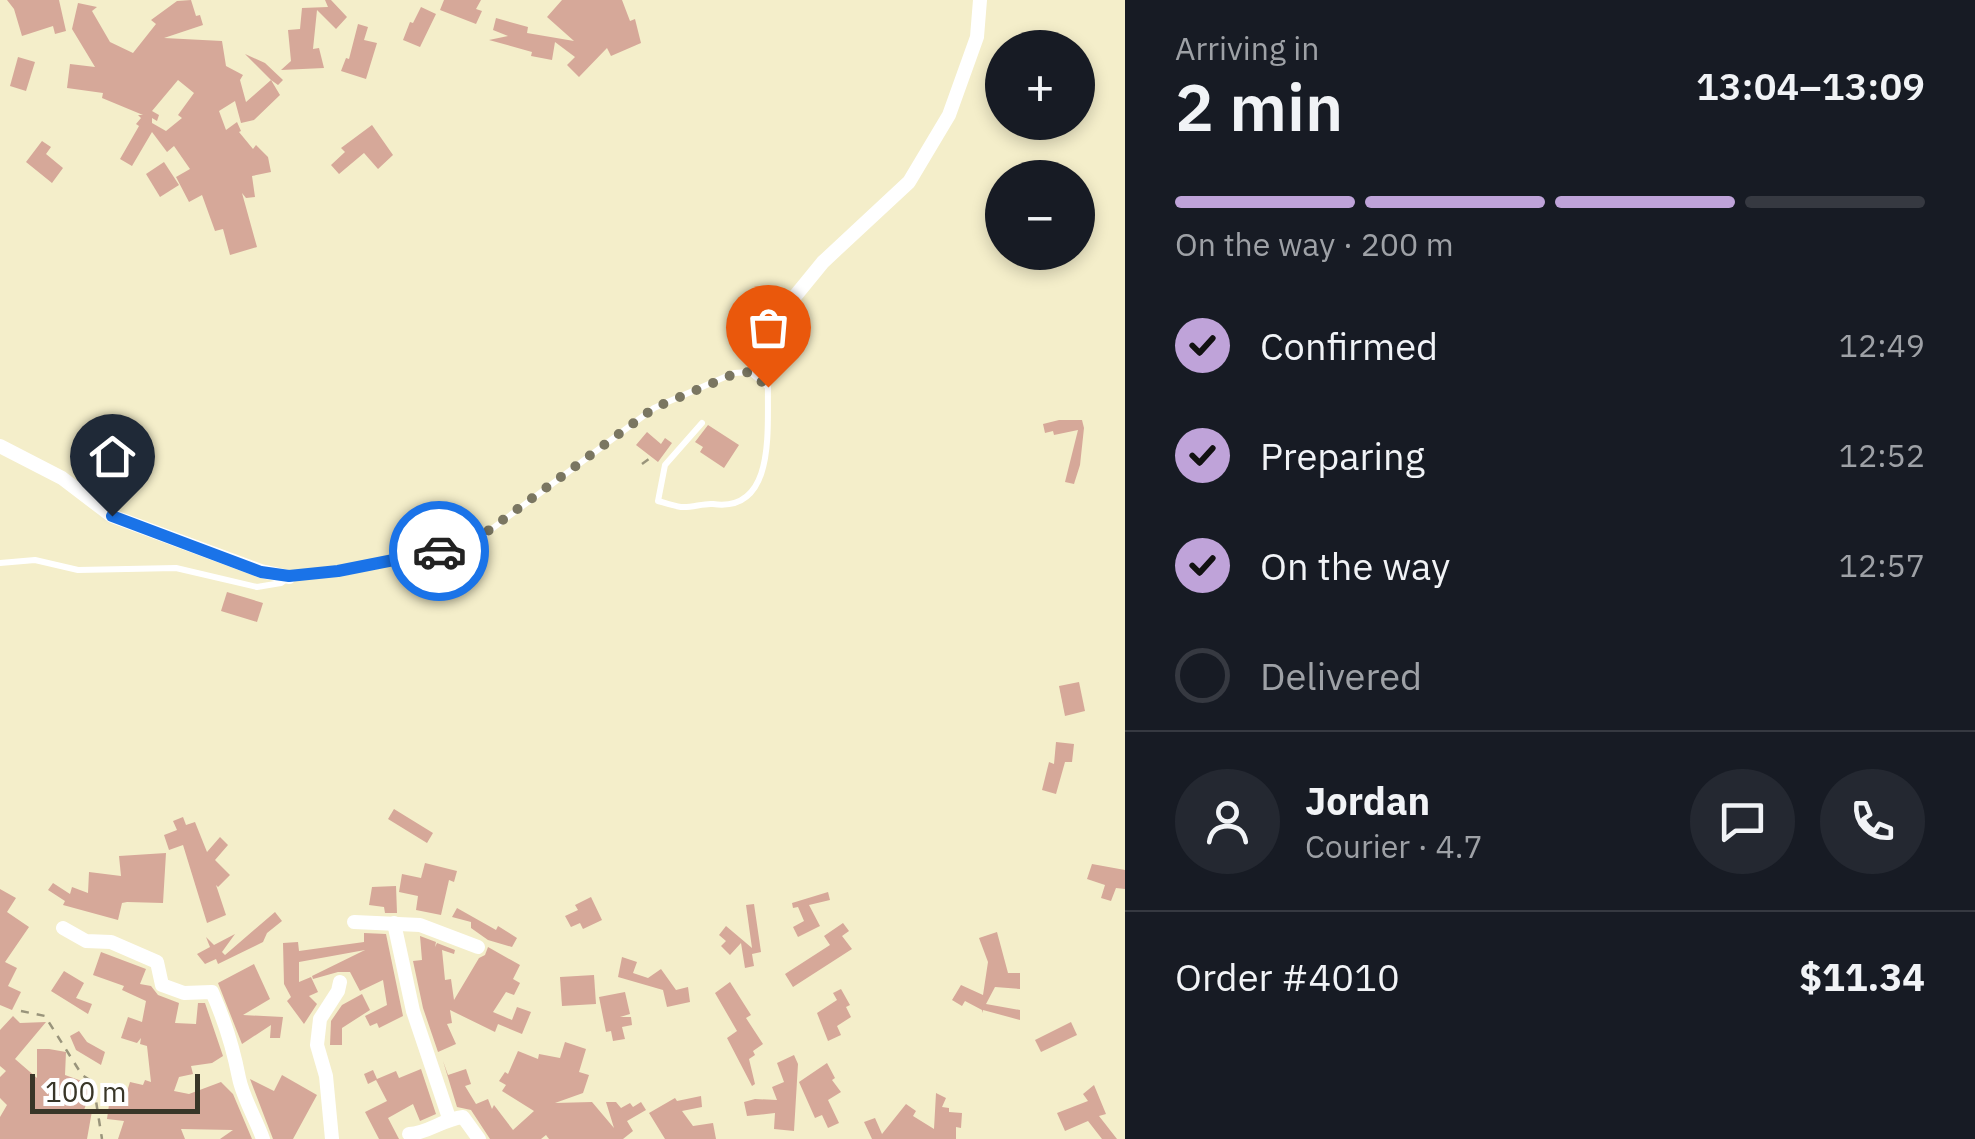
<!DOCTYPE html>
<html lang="en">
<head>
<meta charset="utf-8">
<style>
	body { margin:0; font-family:"IBM Plex Sans",sans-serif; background:#242831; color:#f1f3f6; height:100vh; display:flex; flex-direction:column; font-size:38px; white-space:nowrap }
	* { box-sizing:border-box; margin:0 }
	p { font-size:32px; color:#9ea1a6 }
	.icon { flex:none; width:55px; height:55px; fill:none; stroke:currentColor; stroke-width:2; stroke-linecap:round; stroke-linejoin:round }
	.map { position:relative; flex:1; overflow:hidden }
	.details { display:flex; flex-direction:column; background:#171b24; width:850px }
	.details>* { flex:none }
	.buttons { position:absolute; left:985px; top:30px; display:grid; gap:20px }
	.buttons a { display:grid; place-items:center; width:110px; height:110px; border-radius:50%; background:#171b24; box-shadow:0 5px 15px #0003; font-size:50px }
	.scale { position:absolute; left:30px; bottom:25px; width:170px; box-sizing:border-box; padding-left:10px; border:5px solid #393628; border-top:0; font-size:28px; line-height:35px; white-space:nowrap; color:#393628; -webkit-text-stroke:8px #fff; paint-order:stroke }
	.pin { position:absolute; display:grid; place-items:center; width:85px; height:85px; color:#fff; margin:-102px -42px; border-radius:50% 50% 50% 0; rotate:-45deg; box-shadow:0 0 10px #0007 }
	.pin .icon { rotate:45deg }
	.courier { position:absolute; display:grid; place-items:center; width:100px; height:100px; margin:-50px; border:8px solid #1a73e8; border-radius:50%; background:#fff; color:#222; box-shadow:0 2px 12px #0007 }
	.overview em { font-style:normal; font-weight:600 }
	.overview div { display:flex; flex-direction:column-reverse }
	.overview { display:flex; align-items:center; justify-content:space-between; height:170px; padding:0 50px }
	h1 { font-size:65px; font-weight:600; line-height:75px }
	.bar { display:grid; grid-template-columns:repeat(4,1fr); gap:15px 10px; align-content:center; height:120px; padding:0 50px }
	.bar i { height:12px; border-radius:8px; background:#363941 }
	.bar .current { background:#bfa3d9 }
	.bar p { grid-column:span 4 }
	.line { display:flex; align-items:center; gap:25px; padding:0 50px; border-top:2px solid #363941 }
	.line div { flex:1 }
	.round { display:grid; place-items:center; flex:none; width:105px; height:105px; border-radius:52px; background:#242831 }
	ol { padding:0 50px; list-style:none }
	li { display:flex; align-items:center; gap:30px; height:110px }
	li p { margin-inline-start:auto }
	li .icon { padding:10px; border-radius:50%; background:#bfa3d9; color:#111; stroke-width:4 }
	li:last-child { color:#9ea1a6 }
	li i { width:55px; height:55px; border:5px solid #363941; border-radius:50% }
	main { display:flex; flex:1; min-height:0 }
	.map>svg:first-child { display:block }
	.building { fill:#d6a899; fill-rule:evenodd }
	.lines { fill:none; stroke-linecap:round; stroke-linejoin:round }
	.path { stroke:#99947b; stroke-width:2.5; stroke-dasharray:8 8; stroke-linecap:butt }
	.service { stroke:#fff; stroke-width:6 }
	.minor { stroke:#fff; stroke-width:14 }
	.done { stroke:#7a7661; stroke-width:10; stroke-dasharray:0 18 }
	.route { stroke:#1a73e8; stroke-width:12 }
</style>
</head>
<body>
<main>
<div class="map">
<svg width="1125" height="1139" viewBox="0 0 1125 1139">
	<rect width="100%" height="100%" fill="#f4eeca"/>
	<g class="building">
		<path d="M7,0H59L66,31L55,34L53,26L22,36L14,9Z"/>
		<path d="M191,0L196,16L200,15L203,25L164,38L222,41L226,66L243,75L240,80L246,102L271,80L245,54L265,63L283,80L278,85L271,80L280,95L254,120L241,123L235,101L219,111L226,130L237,122L241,131L239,132L253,149L256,145L268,157L271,172L252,176L255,197L246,198L242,193L257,247L230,255L223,229L215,231L202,195L189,202L176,177L190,169L174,146L167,152L152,132L132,166L120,159L139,126L136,124L141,118L138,115H143L102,98L103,93L67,88L70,64L95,67L72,29L78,3L97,7L92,11L110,42L133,53L156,24L151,20L177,1ZM178,80L194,93L178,115L182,118L166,131L152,123V118L157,121L159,115L152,111Z"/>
		<path d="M325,0H331L347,17L336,29L317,10L313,49L319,48L324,68L281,70L291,61L288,30L300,29L302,8L328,7Z"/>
		<path d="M444,0H481L476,9L482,11L476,24L440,10Z"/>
		<path d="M562,0H622L630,21L635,19L641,43L611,56L607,48L579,77L567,65L575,57L555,42L552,60L531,56L532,52L489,40L508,36L493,30L496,18L528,27L527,33L574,41L547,17Z"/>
		<path d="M421,7L436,14L420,47L403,40L410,22L413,23Z"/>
		<path d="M358,24L368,27L364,40L377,43L366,79L341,71L346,58L349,59Z"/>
		<path d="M18,57L35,62L26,91L10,86Z"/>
		<path d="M372,125L393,155L378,169L364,153L339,174L331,165L345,152L341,148Z"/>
		<path d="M42,141L51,147L46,154L63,168L52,183L26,162Z"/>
		<path d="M164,162L179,185L160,197L146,174Z"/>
		<path d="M1059,420H1082L1084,428L1080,465L1074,484L1065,482L1078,430L1054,435L1053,431L1045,433L1043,424Z"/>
		<path d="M708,425L739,445L724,468L700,452L703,447L695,442Z"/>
		<path d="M647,432L661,444L665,438L672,443L658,462L636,445Z"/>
		<path d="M227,592L263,603L257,622L221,611Z"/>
		<path d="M1079,682L1085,711L1065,716L1059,686Z"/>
		<path d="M1056,742L1074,744L1072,762H1065L1056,794L1042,790L1049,762L1054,764Z"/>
		<path d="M394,809L433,833L427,843L388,819Z"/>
		<path d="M183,817L186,825L195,822L207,852L220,837L228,845L215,860L230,875L218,887L216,885L226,915L207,923L183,845L169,850L164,835L177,830L173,821Z"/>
		<path d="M166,853L163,903L127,902L122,903L118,920L63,905L65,901L48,890L53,883L70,894L72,887L88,893L89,872L121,876L119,856Z"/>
		<path d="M425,863L457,871L454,882L449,880L441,915L416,910L418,896L399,892L402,874L421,878Z"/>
		<path d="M1092,864L1125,870V889L1116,888L1111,901L1101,898L1105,885L1087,879Z"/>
		<path d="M396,886L397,913H385L384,907L369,905L372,887Z"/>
		<path d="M0,889L16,898L7,912L29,927L5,962L17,968L8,986L21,992L12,1010L0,1005Z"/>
		<path d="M828,892L830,900L809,905L820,926L798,937L793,927L804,921L798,907L793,908L792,903Z"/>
		<path d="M591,897L602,920L583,929L580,923L571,927L565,916L578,910L575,905Z"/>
		<path d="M754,904L761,952L752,954L754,966L745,968L741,943L730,955L721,946L726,941L719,935L726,926L752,948L746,905Z"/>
		<path d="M457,908L496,930L498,926L517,938L512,947L488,940L471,928V922L452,917Z"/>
		<path d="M275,912L282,921L267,933L263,942L218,964L216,959L205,964L197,954L210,947L206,937L214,945L235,934L222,952L225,955Z"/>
		<path d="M843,923L849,931L842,936L852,949L793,987L785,974L830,945L824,936Z"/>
		<path d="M997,932L1008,973H1020V989L995,987L986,1004L1020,1010V1020L983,1010L982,1013V1010L965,1001L962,1006L952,1000L961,985L983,995L988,962L979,938Z"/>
		<path d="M364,933L386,934L403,1016L379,1028L377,1023L370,1026L365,1016L387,1005L383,980L360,991L350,972H338L313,979L312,976L365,950L299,962V982L311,977L318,992L309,996L317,1004L304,1024L287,1001L291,997L284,984L283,943L298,942L299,951L364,942Z"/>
		<path d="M420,936L436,942L435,947L437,943L455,950L454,954L442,950L445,980L451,979L454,1000L479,958L485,955L488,947L520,965L513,979L520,983L514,995L506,992L493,1012L512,1020L517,1007L531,1012L522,1034L498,1024L495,1032L450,1010L452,1023L447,1024L456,1044L438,1052L423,1008L413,961L422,960Z"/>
		<path d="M101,952L146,969L140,984L151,986L158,995L179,1003L175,1023L196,1024L198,1003H205L223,1056L212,1063L191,1066L193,1074L179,1077L174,1091L189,1094L221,1082L233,1094L252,1139H220L233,1130L181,1129L185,1139H118L124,1121L107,1119L111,1090L125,1098L130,1082L143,1085L145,1080L151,1082L147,1046L140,1044L141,1038L137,1043L121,1038L128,1017L142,1022L146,1001L122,990L124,986L93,975Z"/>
		<path d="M622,957L637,962L633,973L648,978L661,969L676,990L688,987L690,1002L667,1007L663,990L618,977Z"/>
		<path d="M254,964L270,999L243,1015L283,1017L280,1038H270L271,1025L242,1044L218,983Z"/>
		<path d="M64,971L84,983L76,998L92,1004L88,1014L51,991Z"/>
		<path d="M594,975L596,1004L562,1006L560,977Z"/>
		<path d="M730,982L751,1015L746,1018L763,1044L753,1051L755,1055L749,1059L755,1084L752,1086L727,1038L737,1031L715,993Z"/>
		<path d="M841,989L850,1005L846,1007L851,1017L837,1026L841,1035L828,1041L817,1013L837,1000L833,993Z"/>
		<path d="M625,992L630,1014L620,1017H631L632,1025L622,1027L625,1039L613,1041L611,1031L606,1032L599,997Z"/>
		<path d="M362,994L370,1010L342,1028V1045H330L331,1021L342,1005Z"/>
		<path d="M13,1016L20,1023L46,1022L15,1059L37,1078V1049H49L66,1052L65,1075L93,1085L84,1110L92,1111L87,1139H0V1117L7,1105L0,1098V1077L6,1071L0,1066V1030Z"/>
		<path d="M1071,1022L1077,1035L1041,1052L1035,1040Z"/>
		<path d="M79,1031L87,1042L105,1052L101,1065L76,1050L70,1036Z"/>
		<path d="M565,1042L586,1049L579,1072L589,1075L583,1093L555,1103L592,1102L614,1128L606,1102H616L621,1108L630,1103L633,1107L641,1102L646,1110L627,1121L633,1131L623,1139H549L546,1135L541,1139H490L471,1110L457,1107L443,1061L448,1075L466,1069L471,1084L465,1086L476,1104L488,1099L492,1109L494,1105L513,1130L534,1111L502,1091L506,1085L499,1081L505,1072L508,1074L518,1051L538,1059L539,1054L560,1058Z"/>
		<path d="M794,1055L798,1064L794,1131L774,1129L775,1113L747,1116L744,1102L755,1099L777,1100L772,1087L784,1082L777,1063Z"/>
		<path d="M827,1063L835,1078L832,1080L841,1092L828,1100L839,1123L828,1128L822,1115L815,1118L799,1082Z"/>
		<path d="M421,1069L436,1114L420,1121L413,1104L388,1118L399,1139H379L365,1112L387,1101L376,1080L368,1084L364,1074L373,1070L377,1079L396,1071L399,1078Z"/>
		<path d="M282,1075L317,1095L293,1139H273L250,1079L274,1091Z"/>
		<path d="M1094,1085L1106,1114L1099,1116L1117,1139H1102L1088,1121L1065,1131L1057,1113L1088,1101L1083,1094Z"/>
		<path d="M936,1093L946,1098L942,1107L949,1108V1112L962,1113L961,1128L956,1127V1139H872L864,1122L875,1118L882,1134L906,1104L916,1111L913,1116L934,1129Z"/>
		<path d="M701,1096L702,1107L682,1111L693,1126L713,1123L716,1139H665L649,1113L675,1098L677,1101Z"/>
	</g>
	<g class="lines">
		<g class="path">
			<path d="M752,366L760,346"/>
			<path d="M642,464L649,459L655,463"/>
			<path d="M21,1011L45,1016L82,1075L93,1082L102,1139"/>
		</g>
		<path class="service" d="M0,563L35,560L78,570L176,568L257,587L281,583L289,577L338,571L446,550L481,537L654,408L734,373L750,372L768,387C767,429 776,513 713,504C703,503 692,508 681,507C674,506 665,503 658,501L665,465L702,423"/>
		<g class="minor">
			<path d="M765,333L823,262L909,182L949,115L977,37L980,0"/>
			<path d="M0,446L62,478L112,516L261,571L289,577"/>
			<path d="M354,922L420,925L478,947"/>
			<path d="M394,923L413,1011L449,1118"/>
			<path d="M63,928L86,941L111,942L157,962L162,985L184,993L212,992C225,1021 233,1047 239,1078C243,1098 256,1119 263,1139"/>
			<path d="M409,1134C429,1133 443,1119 463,1117L479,1139"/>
			<path d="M332,1139L326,1076L317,1045L320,1019L338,991L340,982"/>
		</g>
	</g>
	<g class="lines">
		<path class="done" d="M439,551L481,536L654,408L734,374L750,372L768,387"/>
		<path class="route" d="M112,516L261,572L289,576L338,571L439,551"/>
	</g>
</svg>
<div class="buttons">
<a>+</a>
<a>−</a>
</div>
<div class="scale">100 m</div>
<div class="pin" style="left:768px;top:387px;background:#ea580c"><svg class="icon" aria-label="bag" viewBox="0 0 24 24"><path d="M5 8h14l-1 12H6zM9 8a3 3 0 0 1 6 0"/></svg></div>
<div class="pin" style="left:112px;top:516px;background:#1f2937"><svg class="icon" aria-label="home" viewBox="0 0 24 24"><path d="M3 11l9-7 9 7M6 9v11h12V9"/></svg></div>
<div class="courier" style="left:439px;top:551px"><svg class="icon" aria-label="car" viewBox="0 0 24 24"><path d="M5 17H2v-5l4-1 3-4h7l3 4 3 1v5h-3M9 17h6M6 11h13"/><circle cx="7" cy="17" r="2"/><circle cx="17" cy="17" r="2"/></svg></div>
</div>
<section class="details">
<div class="overview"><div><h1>2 min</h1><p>Arriving in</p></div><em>13:04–13:09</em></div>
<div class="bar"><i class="current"></i><i class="current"></i><i class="current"></i><i></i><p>On the way · 200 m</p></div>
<ol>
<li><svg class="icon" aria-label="check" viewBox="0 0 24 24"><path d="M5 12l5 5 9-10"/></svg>Confirmed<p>12:49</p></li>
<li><svg class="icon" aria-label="check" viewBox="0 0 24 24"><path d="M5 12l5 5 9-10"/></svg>Preparing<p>12:52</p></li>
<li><svg class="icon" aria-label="check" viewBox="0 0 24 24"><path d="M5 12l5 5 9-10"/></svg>On the way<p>12:57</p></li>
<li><i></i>Delivered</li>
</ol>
<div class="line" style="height:180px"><a class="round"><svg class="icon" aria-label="person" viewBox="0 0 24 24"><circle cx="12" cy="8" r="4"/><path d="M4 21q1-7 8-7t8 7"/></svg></a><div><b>Jordan</b><p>Courier · 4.7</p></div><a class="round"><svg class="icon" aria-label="chat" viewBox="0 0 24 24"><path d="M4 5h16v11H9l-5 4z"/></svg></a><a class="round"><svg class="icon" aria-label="phone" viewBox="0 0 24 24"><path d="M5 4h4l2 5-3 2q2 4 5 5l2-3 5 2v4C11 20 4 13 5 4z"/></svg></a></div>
<div class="line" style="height:130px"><div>Order #4010</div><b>$11.34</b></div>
</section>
</main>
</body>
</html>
